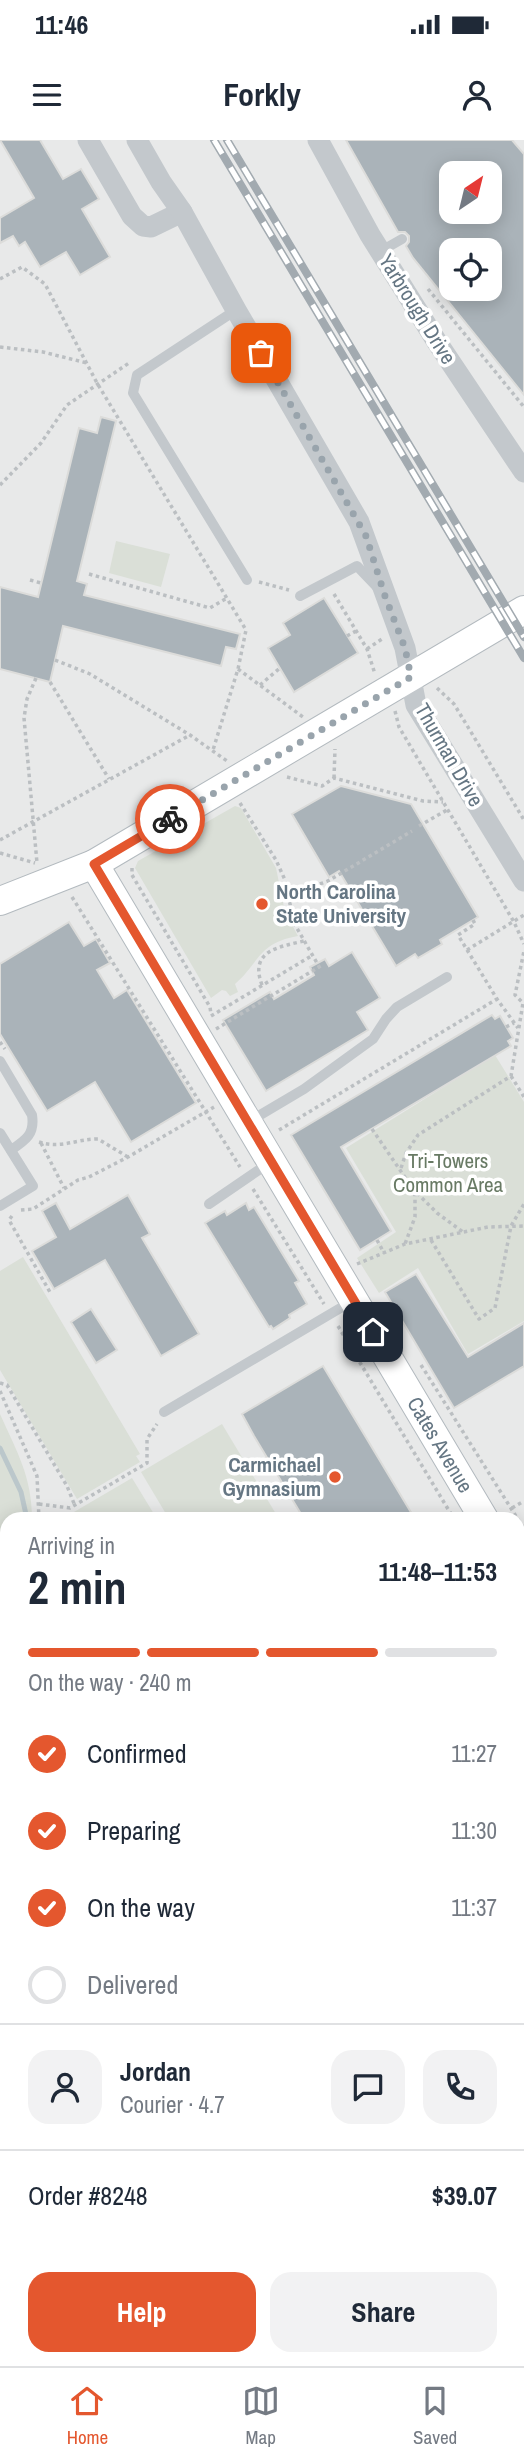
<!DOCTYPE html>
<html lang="en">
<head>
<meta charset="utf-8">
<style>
	body { margin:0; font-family:"Archivo Narrow",sans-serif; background:#f2f2f3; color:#1f2937; height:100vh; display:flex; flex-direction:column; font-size:26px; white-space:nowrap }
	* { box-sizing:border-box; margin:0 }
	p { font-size:23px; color:#747a83 }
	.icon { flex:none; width:38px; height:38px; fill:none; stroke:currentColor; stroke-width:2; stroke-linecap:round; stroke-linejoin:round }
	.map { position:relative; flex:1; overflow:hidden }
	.side { position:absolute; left:0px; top:1372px; width:525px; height:854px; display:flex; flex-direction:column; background:#fff; border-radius:21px 21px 0 0; box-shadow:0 4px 18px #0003 }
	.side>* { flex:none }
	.needle { width:46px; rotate:35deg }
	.buttons { position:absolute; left:439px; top:21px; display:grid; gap:14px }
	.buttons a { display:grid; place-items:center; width:63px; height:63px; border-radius:14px; background:#fff; box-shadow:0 4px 18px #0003; font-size:35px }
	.pin { position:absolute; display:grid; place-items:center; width:60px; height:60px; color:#fff; margin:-30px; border-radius:14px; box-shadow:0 4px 10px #0006 }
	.courier { position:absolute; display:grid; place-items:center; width:70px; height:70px; margin:-35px; border:5px solid #e4572e; border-radius:50%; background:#fff; color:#222; box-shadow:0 2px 9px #0007 }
	.overview em { font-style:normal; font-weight:700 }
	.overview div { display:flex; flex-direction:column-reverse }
	.overview { display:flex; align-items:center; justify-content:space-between; height:119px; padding:0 28px }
	h1 { font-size:46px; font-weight:700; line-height:52px }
	.bar { display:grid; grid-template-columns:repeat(4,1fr); gap:10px 7px; align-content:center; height:84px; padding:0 28px }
	.bar i { height:9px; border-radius:5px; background:#e0e1e3 }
	.bar .selected { background:#e4572e }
	.bar p { grid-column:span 4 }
	.line { display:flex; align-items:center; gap:18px; padding:0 28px; border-top:2px solid #e0e1e3 }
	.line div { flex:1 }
	.round { display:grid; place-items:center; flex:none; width:74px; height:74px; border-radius:21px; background:#f2f2f3 }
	ol { padding:0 28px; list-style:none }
	li { display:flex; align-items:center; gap:21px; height:77px }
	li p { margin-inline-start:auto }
	li .icon { padding:7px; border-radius:50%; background:#e4572e; color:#fff; stroke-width:4 }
	li:last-child { color:#747a83 }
	li i { width:38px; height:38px; border:4px solid #e0e1e3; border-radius:50% }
	.action { display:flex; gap:14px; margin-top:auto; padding:14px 28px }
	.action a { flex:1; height:80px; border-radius:21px; background:#e4572e; color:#fff; font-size:28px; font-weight:700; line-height:80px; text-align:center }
	.action a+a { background:#f2f2f3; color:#1f2937 }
	.status { display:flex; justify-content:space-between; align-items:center; height:49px; padding:0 35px; background:#fff; direction:ltr }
	.status svg { height:19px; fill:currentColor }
	header { display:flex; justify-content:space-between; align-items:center; height:91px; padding:0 28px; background:#fff; font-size:32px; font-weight:700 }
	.dock { display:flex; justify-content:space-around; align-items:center; height:98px; border-top:2px solid #e0e1e3; background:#fff; font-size:19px; color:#747a83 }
	.dock a { display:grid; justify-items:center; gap:4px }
	.dock .selected { color:#e4572e }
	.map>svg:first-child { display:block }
	.built { fill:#e8e9e9; fill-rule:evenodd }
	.green { fill:#dadfd7 }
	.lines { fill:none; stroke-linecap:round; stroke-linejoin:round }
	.stream { stroke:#bbc7cb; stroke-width:5 }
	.building { fill:#aab3b9; stroke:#dcdcda; stroke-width:2; fill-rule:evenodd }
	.secondary-casing { stroke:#b3babf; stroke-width:30 }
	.path { stroke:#bbbfc2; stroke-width:3.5; stroke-dasharray:3.5 3.5; stroke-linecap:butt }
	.lane { stroke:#c3c8cc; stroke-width:10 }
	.street { stroke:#c3c8cc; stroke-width:21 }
	.secondary { stroke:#fff; stroke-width:28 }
	.rail-casing { stroke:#a2aab0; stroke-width:8 }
	.rail { stroke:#fff; stroke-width:5; stroke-dasharray:16; stroke-linecap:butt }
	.done { stroke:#99a4ac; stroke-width:7; stroke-dasharray:0 12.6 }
	.route { stroke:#e4572e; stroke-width:9 }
	.poi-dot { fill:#e4572e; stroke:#fff; stroke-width:2.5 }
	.labels { text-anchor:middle; stroke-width:7; stroke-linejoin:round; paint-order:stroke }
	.street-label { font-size:21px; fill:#657683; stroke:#fff }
	.poi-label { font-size:21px; font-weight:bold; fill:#657683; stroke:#fff; text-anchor:start }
	.park-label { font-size:21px; fill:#687a64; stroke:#fff }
</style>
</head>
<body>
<div class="status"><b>11:46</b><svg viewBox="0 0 49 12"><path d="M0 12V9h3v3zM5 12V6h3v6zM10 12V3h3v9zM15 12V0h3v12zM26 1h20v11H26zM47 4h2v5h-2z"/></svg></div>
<header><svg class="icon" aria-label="menu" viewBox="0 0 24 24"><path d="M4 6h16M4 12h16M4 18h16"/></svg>Forkly<svg class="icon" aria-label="person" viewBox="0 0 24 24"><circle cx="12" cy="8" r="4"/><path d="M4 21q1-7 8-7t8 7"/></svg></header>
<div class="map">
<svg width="524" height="2226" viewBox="0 0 524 2226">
	<rect width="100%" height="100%" fill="#fafaf8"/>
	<path class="built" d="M0,0H524V2226H0ZM452,33H490V72H452ZM452,110H490V149H452ZM7,1379H518V2219H7Z"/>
	<g class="green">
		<path d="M116,401L170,414L161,447L109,433Z"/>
		<path d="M235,666L241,668L276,728L285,772L298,796C258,803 260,822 235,844L238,852L230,856L226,851L222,850L211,858L135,728L138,721Z"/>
		<path d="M495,915L524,962V1181L468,1214L418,1128L379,1153L357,1118L396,1092L346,1008Z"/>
		<path d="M23,1117L140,1314L136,1316L140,1322L77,1359L0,1230V1131Z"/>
		<path d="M0,1274C17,1312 32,1337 32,1379H7V1931L0,1918Z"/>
		<path d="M222,1284L279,1379H169L141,1332Z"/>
		<path d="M132,1338L157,1379H62Z"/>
		<path d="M0,2054L7,2058V2150L0,2145Z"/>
		<path d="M524,2084V2165L518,2158V2089Z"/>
		<path d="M124,2219H402L404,2226H125Z"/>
		<path d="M419,2219H505L508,2226H421Z"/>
	</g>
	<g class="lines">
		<g class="stream">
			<path d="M0,1308L21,1352L27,1379"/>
			<path d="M478,2219L480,2226"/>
		</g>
	</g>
	<g class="building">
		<path d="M0,0H40L63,39L81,29L99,59L82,69L110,117L80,135L66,112L40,127L25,102L19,106L13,96L0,103V78L34,58Z"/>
		<path d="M346,0H512L524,14V255L413,118L406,106L409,102V96L405,92H398ZM452,33H490V72H452ZM452,110H490V149H452Z"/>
		<path d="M101,277L116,281L77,441L87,444L84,455L240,494L236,509L226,507L221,526L63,486L50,542L0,529V447L38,457L79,288L97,293Z"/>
		<path d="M324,458L358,513L294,552L268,508L290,495L283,483Z"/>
		<path d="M341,646L411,664L478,777L440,800L442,804L418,818L415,814L396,826L339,731L329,737L292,674Z"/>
		<path d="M69,782L84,806L96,799L110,823L97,830L114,858L127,850L196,963L131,1002L95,942L47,971L0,894V824Z"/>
		<path d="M352,812L380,858L357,872L368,890L266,951L223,880L270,852L274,859L314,835L310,827L325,819L329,826Z"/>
		<path d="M492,875L495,879L500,876L513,898L508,901L511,906L341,1007L391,1091L360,1110L291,995Z"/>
		<path d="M128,1055L150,1094L142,1098L199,1194L161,1216L105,1120L54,1149L32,1111L56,1097L42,1071L56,1063L70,1089Z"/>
		<path d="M246,1063L249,1070L254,1067L299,1141L295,1143L307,1164L289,1175L290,1178L273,1189L271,1186L269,1187L205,1083L225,1071L227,1075Z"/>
		<path d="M416,1134L468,1217L524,1183V1226L454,1268L385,1152Z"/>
		<path d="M91,1169L117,1210L96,1223L71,1182Z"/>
		<path d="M323,1226L415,1379H304L254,1296L242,1274Z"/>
	</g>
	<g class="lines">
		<g class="secondary-casing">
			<g id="secondary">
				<path id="s1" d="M94,724L484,1379"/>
				<path d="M0,761L94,724L524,470"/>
				<path d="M518,1435L524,1445"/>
				<path d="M518,1988L524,1985"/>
				<path d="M0,2026L7,2030"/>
			</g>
		</g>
		<g class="path">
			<path d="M0,139L22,127L45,144L97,243L246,490L238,529L213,610"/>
			<path d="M428,149L524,267"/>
			<path d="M0,207L43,212L87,223"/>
			<path d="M0,345L41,303L67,265L129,223"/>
			<path d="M89,434L210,468L227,458"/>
			<path d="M30,440L41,443"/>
			<path d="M259,442L289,450"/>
			<path d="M334,454L367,509L375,534"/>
			<path d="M347,496L356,491"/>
			<path d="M367,509L382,499"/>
			<path d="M55,520L90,534L190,595L227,621"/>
			<path d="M238,529L303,577"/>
			<path d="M36,538L27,559L24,578L37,723"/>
			<path d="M50,542L109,639"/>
			<path d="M260,545L280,528"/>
			<path d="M437,548L454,564L524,680"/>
			<path d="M395,571L399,587L514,782L524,804"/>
			<path d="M287,637L322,646L334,638L423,661L443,662"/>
			<path d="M334,638L335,609"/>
			<path d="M240,663L276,720L285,740L294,783L321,830"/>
			<path d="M419,686L447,670"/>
			<path d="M0,700L190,595"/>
			<path d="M0,713L35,723"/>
			<path d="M132,728V735L210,867L211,874"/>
			<path d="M287,756L328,741L412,691"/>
			<path d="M72,757L240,1027"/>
			<path d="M473,780L475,784L458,795L497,859L518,888"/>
			<path d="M467,810L524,775"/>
			<path d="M262,845C249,811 278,807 304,801"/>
			<path d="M211,876L313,815"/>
			<path d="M506,887L514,883"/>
			<path d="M216,889L319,827"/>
			<path d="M0,902L5,909"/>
			<path d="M511,936L524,957"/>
			<path d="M372,989L415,1052V1077L405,1104"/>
			<path d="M279,990L497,859"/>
			<path d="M39,1002C61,1009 76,999 98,999L128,1017"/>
			<path d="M41,1003L64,1048"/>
			<path d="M401,1028L406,1013L418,995L511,936L523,863L515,855L524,811"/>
			<path d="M253,1049L324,1164"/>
			<path d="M417,1053L437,1073L463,1092"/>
			<path d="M21,1070L33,1069L78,1040L89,1037L128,1017L214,967"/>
			<path d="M12,1076L9,1080L51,1154"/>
			<path d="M377,1100L384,1113"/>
			<path d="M431,1100L479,1179L495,1168L511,1086L524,1064"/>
			<path d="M357,1124L405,1104L488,1087L524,1086"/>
			<path d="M338,1186L454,1379"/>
			<path d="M421,1225L524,1389"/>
			<path d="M0,1243L7,1245L67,1346L75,1366"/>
			<path d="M0,1251L37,1336L39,1379"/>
			<path d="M39,1364L70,1368L147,1323V1299L157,1284"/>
			<path d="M512,1368L524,1361"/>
			<path d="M518,1485L524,1494"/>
			<path d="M518,1542L524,1551"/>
			<path d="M518,1854L524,1864"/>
			<path d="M518,1947L524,1942"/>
			<path d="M0,1994L7,1998"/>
			<path d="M518,2028L524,2024"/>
			<path d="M518,2189L524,2190"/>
			<path d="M518,2194L524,2215"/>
			<path d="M413,2219L416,2226"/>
			<path d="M346,2226L351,2219"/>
		</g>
		<g class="lane">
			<path d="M381,111L402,99"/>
			<path d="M236,170L137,235L133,253L247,440"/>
			<path d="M300,456L357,426L378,448"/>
			<path d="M0,921L32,975C35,994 26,1000 11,1010"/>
			<path d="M250,981L304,949L373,899L386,879L397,867L447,837"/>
			<path d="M0,993L33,1046L0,1066"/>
			<path d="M209,1064L269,1023"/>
			<path d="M164,1272L354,1160"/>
			<path d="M0,2188L7,2194"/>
			<path d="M17,2226L25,2219"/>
		</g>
		<g class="street">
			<path d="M88,0L132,76L143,86L151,87L182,72"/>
			<path d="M137,0L161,42L182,72L236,170L359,382L405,508L416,565L524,741"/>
			<path d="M318,0L370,95L437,202L524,332"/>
		</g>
		<use href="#secondary" class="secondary"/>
		<g class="rail-casing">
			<g id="rail">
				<path d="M214,0L524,518"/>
				<path d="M227,0L524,497"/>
			</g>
		</g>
		<use href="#rail" class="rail"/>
	</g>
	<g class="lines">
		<path class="done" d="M170,679L411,537L405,508L385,456L366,396L261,213"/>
		<path class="route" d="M170,679L94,724L373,1192"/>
	</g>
	<g class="poi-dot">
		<circle cx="262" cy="764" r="7"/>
		<circle cx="335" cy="1337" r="7"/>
	</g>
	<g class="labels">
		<g class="street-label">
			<text transform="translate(417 169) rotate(58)" y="7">Yarbrough Drive</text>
			<text transform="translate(449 615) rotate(60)" y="7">Thurman Drive</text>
			<text dy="7" stroke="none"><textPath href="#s1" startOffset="676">Cates Avenue</textPath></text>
		</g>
		<g class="poi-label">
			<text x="276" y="759">North Carolina<tspan x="276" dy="24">State University</tspan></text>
			<text x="321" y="1332" text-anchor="end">Carmichael<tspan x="321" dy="24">Gymnasium</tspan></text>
		</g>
		<g class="park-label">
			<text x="448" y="1028">Tri-Towers<tspan x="448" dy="24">Common Area</tspan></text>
		</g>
	</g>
</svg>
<div class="buttons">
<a><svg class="needle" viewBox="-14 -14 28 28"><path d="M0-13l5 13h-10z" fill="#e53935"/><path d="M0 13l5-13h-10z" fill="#747a83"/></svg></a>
<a><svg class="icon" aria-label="locate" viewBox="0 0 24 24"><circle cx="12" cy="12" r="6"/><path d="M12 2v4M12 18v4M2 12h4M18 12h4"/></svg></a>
</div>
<div class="pin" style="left:261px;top:213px;background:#ea580c"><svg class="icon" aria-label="bag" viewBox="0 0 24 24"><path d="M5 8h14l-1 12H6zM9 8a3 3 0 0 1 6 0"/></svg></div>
<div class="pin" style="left:373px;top:1192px;background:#1f2937"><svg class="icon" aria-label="home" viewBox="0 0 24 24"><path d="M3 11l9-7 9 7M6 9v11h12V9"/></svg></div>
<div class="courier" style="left:170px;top:679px"><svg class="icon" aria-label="bike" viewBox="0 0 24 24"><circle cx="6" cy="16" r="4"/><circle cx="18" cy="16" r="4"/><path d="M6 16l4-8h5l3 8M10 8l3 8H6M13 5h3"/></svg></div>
<section class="side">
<div class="overview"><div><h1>2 min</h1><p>Arriving in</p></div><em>11:48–11:53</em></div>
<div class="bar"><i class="selected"></i><i class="selected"></i><i class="selected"></i><i></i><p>On the way · 240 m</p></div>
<ol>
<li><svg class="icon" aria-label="check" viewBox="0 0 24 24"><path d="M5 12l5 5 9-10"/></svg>Confirmed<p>11:27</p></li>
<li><svg class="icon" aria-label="check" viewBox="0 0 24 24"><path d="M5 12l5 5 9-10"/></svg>Preparing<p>11:30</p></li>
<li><svg class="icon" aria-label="check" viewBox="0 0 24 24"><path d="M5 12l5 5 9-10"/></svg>On the way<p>11:37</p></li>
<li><i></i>Delivered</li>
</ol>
<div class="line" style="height:126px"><a class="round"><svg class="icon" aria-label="person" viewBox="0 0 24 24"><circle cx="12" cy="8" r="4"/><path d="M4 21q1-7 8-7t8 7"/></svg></a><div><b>Jordan</b><p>Courier · 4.7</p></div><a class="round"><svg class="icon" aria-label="chat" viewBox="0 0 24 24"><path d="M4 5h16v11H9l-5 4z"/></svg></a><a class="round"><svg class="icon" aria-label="phone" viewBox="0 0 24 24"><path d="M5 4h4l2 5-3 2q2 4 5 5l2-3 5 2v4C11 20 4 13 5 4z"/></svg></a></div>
<div class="line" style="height:91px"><div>Order #8248</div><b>$39.07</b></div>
<div class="action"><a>Help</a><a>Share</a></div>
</section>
</div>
<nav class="dock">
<a class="selected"><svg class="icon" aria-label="home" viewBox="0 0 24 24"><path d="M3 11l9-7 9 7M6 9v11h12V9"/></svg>Home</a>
<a><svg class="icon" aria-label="map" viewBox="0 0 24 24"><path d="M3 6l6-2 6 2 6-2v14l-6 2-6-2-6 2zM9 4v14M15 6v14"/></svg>Map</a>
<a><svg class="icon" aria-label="saved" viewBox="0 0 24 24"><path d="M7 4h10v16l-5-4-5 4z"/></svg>Saved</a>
</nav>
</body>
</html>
